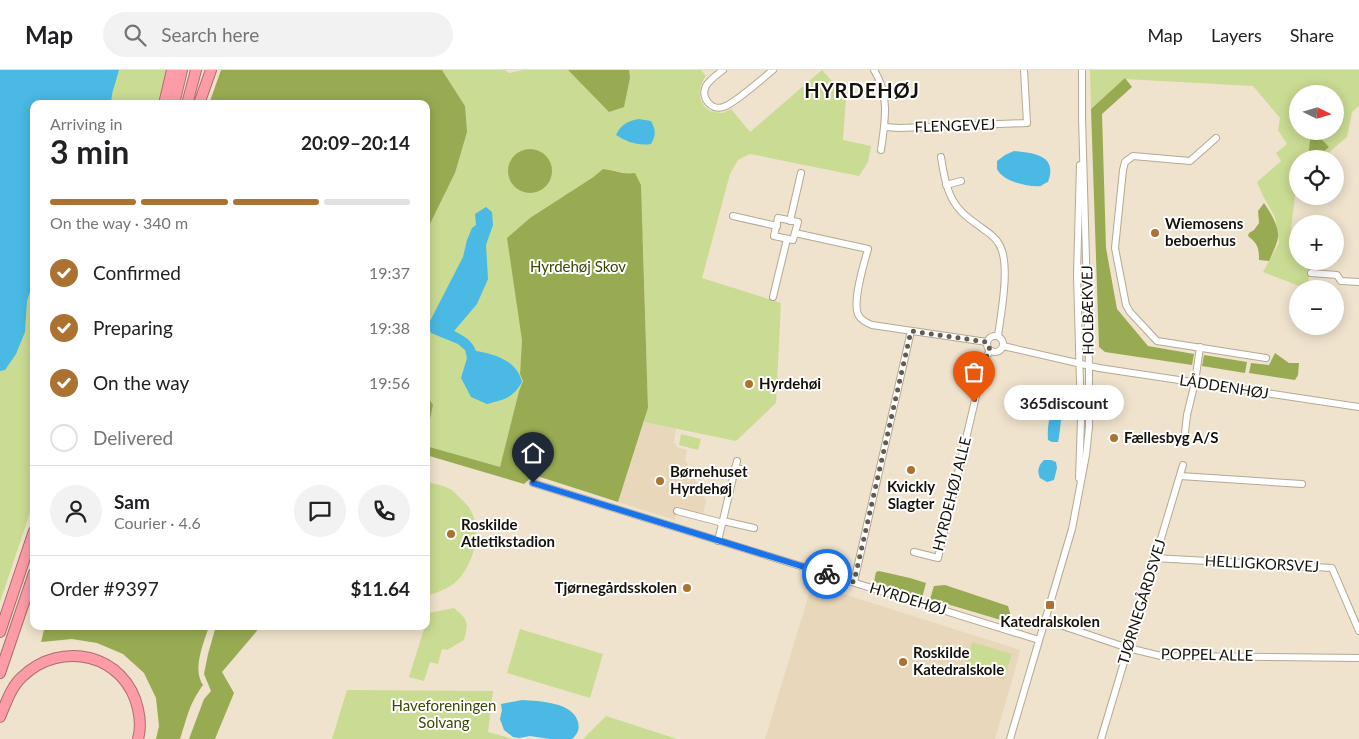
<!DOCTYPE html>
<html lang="en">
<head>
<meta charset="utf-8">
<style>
	body { margin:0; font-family:Lato,sans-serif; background:#f2f2f2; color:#202124; height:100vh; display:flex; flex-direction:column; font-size:19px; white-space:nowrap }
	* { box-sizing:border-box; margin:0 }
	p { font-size:16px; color:#757577 }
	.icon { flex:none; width:28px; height:28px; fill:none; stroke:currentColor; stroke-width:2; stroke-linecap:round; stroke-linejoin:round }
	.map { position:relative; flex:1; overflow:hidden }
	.side { position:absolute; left:30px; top:30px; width:400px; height:530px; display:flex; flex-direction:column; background:#fff; border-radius:10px; box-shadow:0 2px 12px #0003 }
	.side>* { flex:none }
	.needle { width:32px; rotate:95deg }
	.buttons { position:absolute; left:1289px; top:15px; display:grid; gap:10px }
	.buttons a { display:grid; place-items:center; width:55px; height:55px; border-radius:50%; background:#fff; box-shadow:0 2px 12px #0003; font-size:25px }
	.pin { position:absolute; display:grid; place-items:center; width:42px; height:42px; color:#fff; margin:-51px -21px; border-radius:50% 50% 50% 0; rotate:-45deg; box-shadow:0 0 5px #0007 }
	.pin .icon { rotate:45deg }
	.courier { position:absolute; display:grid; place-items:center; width:50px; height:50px; margin:-25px; border:4px solid #1a73e8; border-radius:50%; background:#fff; color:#222; box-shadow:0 1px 6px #0007 }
	.bubble { position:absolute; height:35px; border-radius:18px; background:#fff; box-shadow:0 2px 12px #0003; font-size:16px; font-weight:700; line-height:35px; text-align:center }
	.head em { font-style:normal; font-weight:700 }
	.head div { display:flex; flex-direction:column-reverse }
	.head { display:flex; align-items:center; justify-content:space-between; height:85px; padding:0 20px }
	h1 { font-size:32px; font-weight:700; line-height:38px }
	.bar { display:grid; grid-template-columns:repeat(4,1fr); gap:8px 5px; align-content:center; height:60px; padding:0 20px }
	.bar i { height:6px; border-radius:4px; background:#e0e0e0 }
	.bar .on { background:#ab7231 }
	.bar p { grid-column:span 4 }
	.line { display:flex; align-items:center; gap:12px; padding:0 20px; border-top:1px solid #e0e0e0 }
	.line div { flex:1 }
	.round { display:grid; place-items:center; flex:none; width:52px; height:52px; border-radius:26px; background:#f2f2f2 }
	ol { padding:0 20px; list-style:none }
	li { display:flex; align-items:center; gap:15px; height:55px }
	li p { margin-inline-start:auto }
	li .icon { padding:5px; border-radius:50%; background:#ab7231; color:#fff; stroke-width:4 }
	li:last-child { color:#757577 }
	li i { width:28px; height:28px; border:2px solid #e0e0e0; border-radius:50% }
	header { display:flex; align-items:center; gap:30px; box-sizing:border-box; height:70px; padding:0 25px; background:#fff; border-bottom:1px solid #e0e0e0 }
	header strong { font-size:24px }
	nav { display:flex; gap:28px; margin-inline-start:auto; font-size:18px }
	.search { width:350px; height:45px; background:#f2f2f2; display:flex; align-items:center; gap:12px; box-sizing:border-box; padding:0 18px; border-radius:28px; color:#757577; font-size:19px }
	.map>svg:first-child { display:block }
	.built { fill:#e8d7bb }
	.green { fill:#cadb93; fill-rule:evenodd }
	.forest { fill:#98ab52 }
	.water { fill:#4ab9e4 }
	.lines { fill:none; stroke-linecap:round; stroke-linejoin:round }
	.minor-casing { stroke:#b4a994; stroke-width:8 }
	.highway-casing { stroke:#ac6c6f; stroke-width:12 }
	.minor { stroke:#fff; stroke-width:6 }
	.highway { stroke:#fd9ca6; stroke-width:10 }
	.done { stroke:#625b4e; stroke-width:5; stroke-dasharray:0 9 }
	.route { stroke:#1a73e8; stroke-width:6 }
	.poi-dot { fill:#ab7231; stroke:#fff; stroke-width:2 }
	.labels { text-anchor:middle; stroke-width:4; stroke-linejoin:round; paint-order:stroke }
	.street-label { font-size:15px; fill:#16120a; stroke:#fff }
	.poi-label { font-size:15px; font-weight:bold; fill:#16120a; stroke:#fff; text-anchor:start }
	.park-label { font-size:15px; fill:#3b4600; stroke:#fff }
	.district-label { font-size:20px; font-weight:bold; letter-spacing:1px; fill:#16120a; stroke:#fff }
</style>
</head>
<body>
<header>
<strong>Map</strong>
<div class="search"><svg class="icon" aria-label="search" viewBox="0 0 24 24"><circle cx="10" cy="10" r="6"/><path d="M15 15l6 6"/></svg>Search here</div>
<nav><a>Map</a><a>Layers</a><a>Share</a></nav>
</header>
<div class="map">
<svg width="1359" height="669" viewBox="0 0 1359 669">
	<rect width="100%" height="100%" fill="#efe3cd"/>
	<g class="built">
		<path d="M644,352L676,359L674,372L677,377L687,380L685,390L706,431L703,445L678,438L675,450L618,432Z"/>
		<path d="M812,514L1020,580L1014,604L995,669H765Z"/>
	</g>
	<g class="green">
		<path d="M0,0H167L159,34H34V431L0,532Z"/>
		<path d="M442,0H505L509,3L524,0H568L609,42L629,8V0H701L706,6C697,18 697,34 711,41C715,42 720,43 723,43L731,39L750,62L822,0L846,27L843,70L871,76L868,92L859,106L750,84L738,90L730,104L702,208L781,233L776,333L736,371L644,352L648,338L643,171L629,104L611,100L603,99L592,108L522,270L520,304L523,311L519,321L500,398L426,376V369L433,335L426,324V162L455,103L465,36Z"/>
		<path d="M1090,0H1359V36L1352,42L1347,67L1321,89H1298L1297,109L1290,168H1297L1298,191H1323L1322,200H1310L1307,219L1263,202L1279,173L1275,147L1263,126L1257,112L1281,91L1276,83L1287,74L1278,60L1280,48L1253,16L1125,9L1091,39ZM1298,24H1335V61H1298Z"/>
		<path d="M681,364L701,369L698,380L679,375Z"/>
		<path d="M426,411C433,414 442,415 448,418C453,420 457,425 460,428C464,432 470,437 472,443C481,462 474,489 462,505C454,517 439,522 426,526Z"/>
		<path d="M454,538C468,550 469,552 464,570L447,580L442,579L438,594L430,592L424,611L409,607L425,556H426L429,543Z"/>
		<path d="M520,559L603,584L590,628L507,603Z"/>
		<path d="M972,572L1012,584L1004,609L965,597Z"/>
		<path d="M347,620L493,621L488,662L514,669H332Z"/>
		<path d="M606,646L677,669H583Z"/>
	</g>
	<g class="forest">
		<path d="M221,0H442L465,36L467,62L455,103L426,162V34H209Z"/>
		<path d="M568,0H629L630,8L624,37L609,42Z"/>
		<path d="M1125,8L1132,17L1102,44L1106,178L1117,239L1148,276L1194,284L1192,295L1105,282L1099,277L1091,39Z"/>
		<path d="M1311,61H1314L1329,77L1314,89H1308Z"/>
		<circle cx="530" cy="101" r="22"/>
		<path d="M603,99C614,100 624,105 635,103L641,115L648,338L618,432L534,405L524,414L426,385V376L500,397L519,321L523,311L520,304L522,270L507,168L530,148L592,108Z"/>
		<path d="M1264,133C1270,142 1279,156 1278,167C1277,175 1272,184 1269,191L1259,190C1259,178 1258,174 1248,166L1249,163L1254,160L1259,153L1258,141Z"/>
		<path d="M1275,283L1289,293H1299L1298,305L1295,310L1249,303L1251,293L1269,295Z"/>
		<path d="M1204,285L1247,292L1245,303L1202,296Z"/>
		<path d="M426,324L433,335L426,369Z"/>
		<path d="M879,501L910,508L926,513L922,528L874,512L876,502Z"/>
		<path d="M945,515L1008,536L1011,546V553L930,529L934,516Z"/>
		<path d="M45,556H209C204,573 192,598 203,615C189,634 187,648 180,669H156L159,656L156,628L144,603L123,584L97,573L72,569L41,572Z"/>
		<path d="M216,556H261L222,602L234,623L215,669H189L204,629L211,621L204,604L208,584Z"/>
	</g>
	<g class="water">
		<path d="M0,0H119L112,24L111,34H34V209L27,231L25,262L16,284L5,300L0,301Z"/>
		<path d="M639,49L651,51C656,60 656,65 651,74C638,76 627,72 616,65C621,54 628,51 639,49Z"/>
		<path d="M1014,81C1034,83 1058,85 1048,112C1047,112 1042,115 1041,116C1029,118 1002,111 997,99C997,96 997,93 997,91L1005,85Z"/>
		<path d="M486,137L492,142L493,155L486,175L488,209L477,234L454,261C464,266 472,270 476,281C495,284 517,291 522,312C512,329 505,329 487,334L471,327L461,308L467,288L465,280L458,274L431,263L428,255L463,187L467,170L472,158L476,155L475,144Z"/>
		<path d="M1058,331L1062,332L1063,334L1059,367L1058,372H1052L1048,370C1047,358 1049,340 1058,331Z"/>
		<path d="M1044,390H1051L1056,392L1057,398L1054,410L1047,412L1040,408C1037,401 1038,396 1044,390Z"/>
		<path d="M522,630C539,631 573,632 578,652C580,660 577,664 572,669H550L530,666L519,668L513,667L504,660L500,649L502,640L501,634Z"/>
	</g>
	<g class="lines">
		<g class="minor-casing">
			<g id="minor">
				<path d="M723,0C717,5 710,9 706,16C700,27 711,41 723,37C733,35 763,8 773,0"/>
				<path d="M874,0C890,25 885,52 881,80"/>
				<path d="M884,57L900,58L1027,53L1024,0"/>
				<path d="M1216,68L1190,91L1133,86L1125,92L1123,100L1115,178L1126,235L1130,242L1157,271L1266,288"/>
				<path d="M941,87C944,106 947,127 961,141C966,147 973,151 979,156C986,161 995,166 999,174C1011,193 1001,243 998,266"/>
				<path d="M946,115L961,111"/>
				<path d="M733,146L777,156"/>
				<path d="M778,148L798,152L793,170L774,166Z"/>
				<path d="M790,151L801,103"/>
				<path d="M795,163L868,179C864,194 851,234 859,246C862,251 867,253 872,255L987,272"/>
				<path d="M1311,203L1337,205L1341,211L1359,212"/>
				<path d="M773,227L787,169"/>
				<circle cx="995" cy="274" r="8"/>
				<path d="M1003,276L1099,298L1359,337"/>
				<path d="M1184,371L1187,345L1195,312L1200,277"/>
				<path d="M735,398L745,400"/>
				<path d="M1180,406L1302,414"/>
				<path d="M1079,408L1081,350L1077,204L1080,95"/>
				<path d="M533,413L1039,570"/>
				<path d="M677,441L723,453"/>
				<path d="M723,451L754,458"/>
				<path d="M718,471L737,391"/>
				<path d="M914,482L938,488L984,292L990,280"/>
				<path d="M1154,488L1332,498L1359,561"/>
				<path d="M854,512L911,261"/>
				<path d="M1060,555L1128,578L1161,586L1359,588"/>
				<path d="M1010,669L1072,459L1086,385L1089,357V295L1082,47V0"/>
				<path d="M1101,669L1183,395"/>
			</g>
		</g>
		<g class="highway-casing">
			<g id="highway">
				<path d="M164,34L172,0"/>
				<path d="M174,34L182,0"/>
				<path d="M187,34L196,0"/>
				<path d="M199,34L211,0"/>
				<path d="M0,562L34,461"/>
				<path d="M0,603L34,503"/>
				<path d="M0,647C6,633 11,617 22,607C61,569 126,584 138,639C140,648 141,659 138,669"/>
			</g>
		</g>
		<use href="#minor" class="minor"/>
		<use href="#highway" class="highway"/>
	</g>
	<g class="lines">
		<path class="done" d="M827,504L854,512L911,261L987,272L990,280L984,292L974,332"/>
		<path class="route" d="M533,413L827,504"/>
	</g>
	<g class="poi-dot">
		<circle cx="1155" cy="163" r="5"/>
		<circle cx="749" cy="314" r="5"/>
		<circle cx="1114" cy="368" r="5"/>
		<circle cx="911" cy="400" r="5"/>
		<circle cx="660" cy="411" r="5"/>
		<circle cx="451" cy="464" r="5"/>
		<circle cx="687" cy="518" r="5"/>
		<rect x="1045" y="530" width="10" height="10" rx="2.5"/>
		<circle cx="903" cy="592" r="5"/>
	</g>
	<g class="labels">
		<g class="street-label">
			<text transform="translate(955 56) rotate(-2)" y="5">FLENGEVEJ</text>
			<text transform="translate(1088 240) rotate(-91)" y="5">HOLBÆKVEJ</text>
			<text transform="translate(1224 317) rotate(9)" y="5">LÅDDENHØJ</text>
			<text transform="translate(952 424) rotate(-76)" y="5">HYRDEHØJ ALLE</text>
			<text transform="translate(1262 494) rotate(3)" y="5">HELLIGKORSVEJ</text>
			<text transform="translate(908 529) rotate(17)" y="5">HYRDEHØJ</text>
			<text transform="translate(1142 532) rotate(-73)" y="5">TJØRNEGÅRDSVEJ</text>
			<text transform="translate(1207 585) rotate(1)" y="5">POPPEL ALLE</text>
		</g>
		<g class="poi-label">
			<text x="1165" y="159">Wiemosens<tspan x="1165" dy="17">beboerhus</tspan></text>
			<text x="759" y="319">Hyrdehøi</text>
			<text x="1124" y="373">Fællesbyg A/S</text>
			<text x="670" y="407">Børnehuset<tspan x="670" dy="17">Hyrdehøj</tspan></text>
			<text x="911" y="422" text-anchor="middle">Kvickly<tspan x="911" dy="17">Slagter</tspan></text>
			<text x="461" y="460">Roskilde<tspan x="461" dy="17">Atletikstadion</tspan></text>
			<text x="677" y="523" text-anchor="end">Tjørnegårdsskolen</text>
			<text x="1050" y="557" text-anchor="middle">Katedralskolen</text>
			<text x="913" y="588">Roskilde<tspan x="913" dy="17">Katedralskole</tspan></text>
		</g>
		<g class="park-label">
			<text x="578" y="202">Hyrdehøj Skov</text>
			<text x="444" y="641">Haveforeningen<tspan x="444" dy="17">Solvang</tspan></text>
		</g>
		<g class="district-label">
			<text x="862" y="28">HYRDEHØJ</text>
		</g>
	</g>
</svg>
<div class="buttons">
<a><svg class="needle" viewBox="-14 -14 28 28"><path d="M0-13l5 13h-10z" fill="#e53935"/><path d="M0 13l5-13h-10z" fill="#757577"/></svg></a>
<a><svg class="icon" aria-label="locate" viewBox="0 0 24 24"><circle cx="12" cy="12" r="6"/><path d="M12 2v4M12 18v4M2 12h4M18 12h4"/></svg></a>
<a>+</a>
<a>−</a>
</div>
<div class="pin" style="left:974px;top:332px;background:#ea580c"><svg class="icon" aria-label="bag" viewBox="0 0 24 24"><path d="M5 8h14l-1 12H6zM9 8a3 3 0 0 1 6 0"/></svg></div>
<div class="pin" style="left:533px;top:413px;background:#1f2937"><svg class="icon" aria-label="home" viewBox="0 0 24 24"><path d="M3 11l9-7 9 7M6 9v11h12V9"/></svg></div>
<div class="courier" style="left:827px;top:504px"><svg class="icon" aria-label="bike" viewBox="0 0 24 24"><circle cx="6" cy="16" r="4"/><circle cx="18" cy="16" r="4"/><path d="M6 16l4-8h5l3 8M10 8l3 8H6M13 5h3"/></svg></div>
<div class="bubble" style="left:1004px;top:315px;width:120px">365discount</div>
<section class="side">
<div class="head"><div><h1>3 min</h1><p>Arriving in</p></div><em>20:09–20:14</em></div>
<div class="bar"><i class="on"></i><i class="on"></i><i class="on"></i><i></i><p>On the way · 340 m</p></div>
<ol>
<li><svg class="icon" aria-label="check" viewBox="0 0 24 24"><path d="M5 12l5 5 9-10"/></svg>Confirmed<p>19:37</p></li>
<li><svg class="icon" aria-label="check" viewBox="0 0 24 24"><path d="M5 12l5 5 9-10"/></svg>Preparing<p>19:38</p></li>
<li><svg class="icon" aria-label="check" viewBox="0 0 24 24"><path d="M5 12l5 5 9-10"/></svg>On the way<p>19:56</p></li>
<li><i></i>Delivered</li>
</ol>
<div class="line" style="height:90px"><a class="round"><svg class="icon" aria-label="person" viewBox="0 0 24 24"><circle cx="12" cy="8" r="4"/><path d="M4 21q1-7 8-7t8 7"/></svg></a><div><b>Sam</b><p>Courier · 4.6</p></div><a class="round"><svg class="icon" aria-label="chat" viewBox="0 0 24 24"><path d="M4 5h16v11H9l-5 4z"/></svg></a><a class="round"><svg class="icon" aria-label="phone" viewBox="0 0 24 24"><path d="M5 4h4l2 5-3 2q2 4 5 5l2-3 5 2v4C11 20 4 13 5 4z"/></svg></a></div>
<div class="line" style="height:65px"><div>Order #9397</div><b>$11.64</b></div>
</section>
</div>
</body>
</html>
